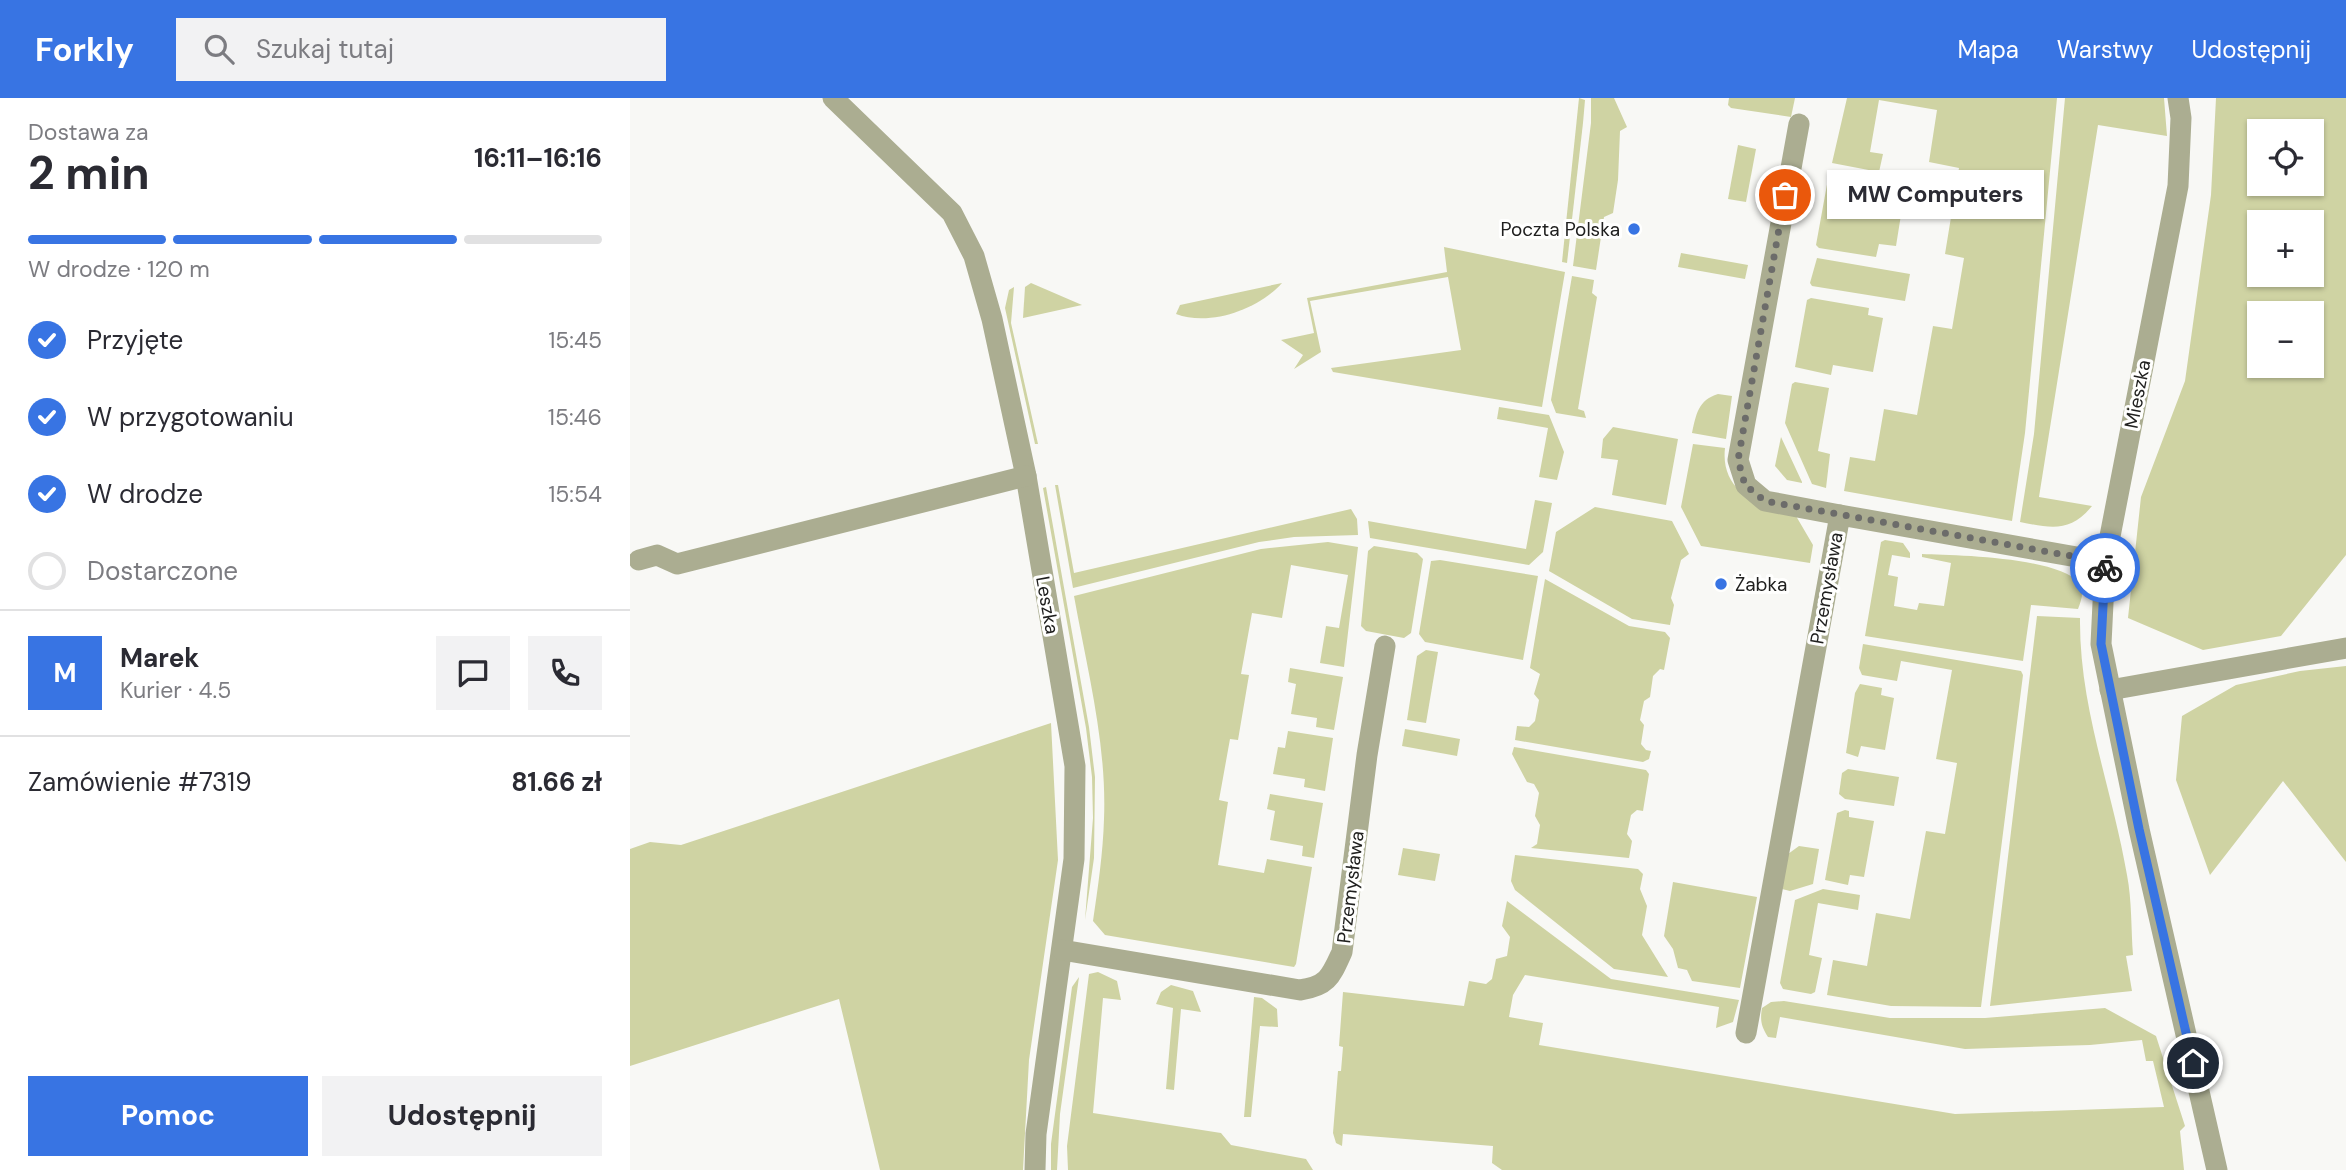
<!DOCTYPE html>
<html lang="pl">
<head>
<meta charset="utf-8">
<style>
	body { margin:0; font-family:"DM Sans",sans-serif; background:#f2f2f3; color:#2b2b33; height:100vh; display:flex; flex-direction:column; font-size:26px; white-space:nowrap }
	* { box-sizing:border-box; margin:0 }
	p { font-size:23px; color:#7c7c81 }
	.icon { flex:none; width:38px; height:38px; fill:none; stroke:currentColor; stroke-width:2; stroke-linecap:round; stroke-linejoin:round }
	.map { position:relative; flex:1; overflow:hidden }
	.panel { display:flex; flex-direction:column; background:#fff; width:630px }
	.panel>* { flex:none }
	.fabs { position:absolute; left:1617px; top:21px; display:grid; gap:14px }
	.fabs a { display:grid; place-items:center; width:77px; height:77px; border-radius:0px; background:#fff; box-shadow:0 2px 5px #0004; font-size:35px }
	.pin { position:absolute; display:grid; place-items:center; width:60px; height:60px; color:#fff; margin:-30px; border:4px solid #fff; border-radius:50%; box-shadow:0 2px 7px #0007 }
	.courier { position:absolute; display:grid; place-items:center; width:70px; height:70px; margin:-35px; border:5px solid #3874e3; border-radius:50%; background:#fff; color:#222; box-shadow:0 2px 9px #0007 }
	.bubble { position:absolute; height:49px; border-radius:0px; background:#fff; box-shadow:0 2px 5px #0004; font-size:23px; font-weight:700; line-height:49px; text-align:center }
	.head em { font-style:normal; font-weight:700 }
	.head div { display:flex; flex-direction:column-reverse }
	.head { display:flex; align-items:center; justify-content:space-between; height:119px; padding:0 28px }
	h1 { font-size:46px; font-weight:700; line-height:52px }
	.bar { display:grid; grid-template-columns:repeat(4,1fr); gap:10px 7px; align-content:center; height:84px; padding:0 28px }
	.bar i { height:9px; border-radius:5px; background:#e1e1e2 }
	.bar .active { background:#3874e3 }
	.bar p { grid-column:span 4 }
	.line { display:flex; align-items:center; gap:18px; padding:0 28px; border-top:2px solid #e1e1e2 }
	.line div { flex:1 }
	.round { display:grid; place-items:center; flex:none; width:74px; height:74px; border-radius:0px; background:#f2f2f3 }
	ol { padding:0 28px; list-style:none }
	li { display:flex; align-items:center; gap:21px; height:77px }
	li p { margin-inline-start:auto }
	li .icon { padding:7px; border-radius:50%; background:#3874e3; color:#fff; stroke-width:4 }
	li:last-child { color:#7c7c81 }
	li i { width:38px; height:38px; border:4px solid #e1e1e2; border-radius:50% }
	.action { display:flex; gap:14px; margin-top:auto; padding:14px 28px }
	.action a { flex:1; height:80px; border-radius:0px; background:#3874e3; color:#fff; font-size:28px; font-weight:700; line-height:80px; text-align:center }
	.action a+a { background:#f2f2f3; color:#2b2b33 }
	header { display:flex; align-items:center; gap:42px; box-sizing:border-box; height:98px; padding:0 35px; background:#3874e3; color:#fff }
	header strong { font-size:33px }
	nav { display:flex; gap:38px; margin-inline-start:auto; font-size:24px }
	.search { width:490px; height:63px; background:#f2f2f3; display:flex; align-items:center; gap:18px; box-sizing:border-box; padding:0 24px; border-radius:0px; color:#7c7c81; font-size:26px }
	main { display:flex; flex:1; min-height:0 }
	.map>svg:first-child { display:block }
	.green { fill:#cfd3a3; fill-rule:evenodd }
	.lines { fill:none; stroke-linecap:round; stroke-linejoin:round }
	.minor { stroke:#abad91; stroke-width:21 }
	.done { stroke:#6c6c6a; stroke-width:7; stroke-dasharray:0 12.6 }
	.route { stroke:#3874e3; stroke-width:9 }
	.poi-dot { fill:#3874e3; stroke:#fffffe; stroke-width:2.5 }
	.labels { text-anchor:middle; stroke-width:6; stroke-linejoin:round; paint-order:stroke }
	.poi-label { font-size:19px; fill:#20201f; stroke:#fffffe; text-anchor:end }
	.street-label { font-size:19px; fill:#20201f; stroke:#fffffe }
</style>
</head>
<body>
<header>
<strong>Forkly</strong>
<div class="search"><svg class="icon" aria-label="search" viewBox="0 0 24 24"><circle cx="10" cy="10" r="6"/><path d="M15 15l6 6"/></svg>Szukaj tutaj</div>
<nav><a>Mapa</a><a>Warstwy</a><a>Udostępnij</a></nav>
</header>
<main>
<section class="panel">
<div class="head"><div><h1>2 min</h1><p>Dostawa za</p></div><em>16:11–16:16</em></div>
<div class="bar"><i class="active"></i><i class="active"></i><i class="active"></i><i></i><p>W drodze · 120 m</p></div>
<ol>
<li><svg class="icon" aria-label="check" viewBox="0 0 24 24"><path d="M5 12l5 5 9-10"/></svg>Przyjęte<p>15:45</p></li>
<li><svg class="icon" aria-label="check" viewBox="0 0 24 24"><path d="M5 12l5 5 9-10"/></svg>W przygotowaniu<p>15:46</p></li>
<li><svg class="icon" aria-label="check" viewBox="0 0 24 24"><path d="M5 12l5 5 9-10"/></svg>W drodze<p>15:54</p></li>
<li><i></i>Dostarczone</li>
</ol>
<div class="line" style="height:126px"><b class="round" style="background:#3874e3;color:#fff">M</b><div><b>Marek</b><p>Kurier · 4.5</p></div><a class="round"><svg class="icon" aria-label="chat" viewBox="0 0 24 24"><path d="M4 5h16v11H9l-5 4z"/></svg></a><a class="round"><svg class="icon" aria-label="phone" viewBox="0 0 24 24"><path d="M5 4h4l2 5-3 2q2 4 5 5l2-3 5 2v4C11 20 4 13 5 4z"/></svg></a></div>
<div class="line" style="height:91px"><div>Zamówienie #7319</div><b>81.66 zł</b></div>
<div class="action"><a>Pomoc</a><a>Udostępnij</a></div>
</section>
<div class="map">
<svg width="1716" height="1072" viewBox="0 0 1716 1072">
	<rect width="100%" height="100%" fill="#f8f8f5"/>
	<g class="green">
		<path d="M949,0L955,2L953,25L937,165L932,164Z"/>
		<path d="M961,0H984L997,29L990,33L988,82L983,115L974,119L966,172L943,168L961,25Z"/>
		<path d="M1099,0H1165L1161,19L1101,10L1098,7Z"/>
		<path d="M1217,0H1427L1395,335L1382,423L1214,393L1220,359L1245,363L1254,311L1287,317L1303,228L1322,231L1334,160L1315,156L1329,70L1299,64L1307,12L1249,2L1240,54L1253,56L1249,74L1202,65Z"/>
		<path d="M1435,0H1534L1537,38L1468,27L1409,399L1462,408C1440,435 1421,430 1390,424L1404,336Z"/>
		<path d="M1586,0H1716V457L1651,538L1573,552L1498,520L1511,399L1555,283L1581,97ZM1682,33V86H1629V33ZM1682,124V177H1629V124ZM1682,215V268H1629V215Z"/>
		<path d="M1108,47L1126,51L1116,104L1098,101Z"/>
		<path d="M1202,77L1233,83L1232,91L1274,98L1266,148L1249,146L1246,159L1189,150L1186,147L1198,81Z"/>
		<path d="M814,149L935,174L912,309L703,274L701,270L831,252L818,179L680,203L691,254L664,271L673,257L651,242L684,235L677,200L817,174Z"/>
		<path d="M1051,155L1118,167L1115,181L1048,169Z"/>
		<path d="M1187,160L1280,176L1275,203L1182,188L1180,185Z"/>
		<path d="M942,178L964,182L962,195L967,199L948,311L954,313L956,320L926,315L921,302Z"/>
		<path d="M401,185L452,207L393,220L395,189Z"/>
		<path d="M652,185C629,211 580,229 546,216L550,207Z"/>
		<path d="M384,189L381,225L408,346H405L375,210L379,192Z"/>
		<path d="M1181,200L1239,210L1238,217L1253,220L1243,274L1203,267L1201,277L1165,269L1177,202Z"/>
		<path d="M1165,284L1199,290L1188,353L1200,356L1196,390L1182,386L1155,325L1162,286Z"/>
		<path d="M1088,296L1102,298L1096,341L1062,335C1066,317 1068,302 1088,296Z"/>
		<path d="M869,309L919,317L934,354L927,382L909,379L918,330L867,321Z"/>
		<path d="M983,329L1048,341L1036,407L982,397L988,362L971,360L973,341Z"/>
		<path d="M1151,339L1172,384V385L1157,382L1145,368Z"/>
		<path d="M1063,346L1095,350C1090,395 1131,409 1166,418L1183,447L1180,465L1071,448L1051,409Z"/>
		<path d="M425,387H428L444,475L721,411L727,421L728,437L664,439L629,444L443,490Z"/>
		<path d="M416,389L459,629L465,679L464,760L455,822L463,720L462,679L456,630L413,390Z"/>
		<path d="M905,402L922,405L913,454L899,467L740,440L738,423L896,451Z"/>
		<path d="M965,409L1042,423L1059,456L1051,462L1041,500L1044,507L1040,527L1002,521L919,473L926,434Z"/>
		<path d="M1255,442L1273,445L1280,455V460L1262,457L1258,477L1268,479L1264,508L1287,512L1289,505L1314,508L1321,465L1292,459V456C1324,457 1429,459 1449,485C1455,493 1451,503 1448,511L1401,507L1393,563L1235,538L1251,444Z"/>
		<path d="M698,444L728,449L714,569L690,565L696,528L709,530L718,477L661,467L652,520L622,515L611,576L619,577L608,642L600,641L589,702L598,704L588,767L634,775L637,761L682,769L666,866L664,869L475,837L463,823C468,789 473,755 474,721C477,646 457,571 444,498L631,451Z"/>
		<path d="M744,448L787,455L793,461L781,535L774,540L736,533L731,528L738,453Z"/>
		<path d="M810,462L908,478L893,562L795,544L789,536L801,463Z"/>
		<path d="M915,481L999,528L1035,534L1040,540L1034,572L1030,571L1023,578L1020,599L1014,603L1010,622L1014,627L1011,646L1016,652L1021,653L1019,661L1013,664L885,642L887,628L899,629L905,623L909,602L904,596L910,576L900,570Z"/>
		<path d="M1407,518L1450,520C1449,609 1482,690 1497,777C1502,803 1501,831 1503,857L1496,858L1502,893L1360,908Z"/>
		<path d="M1233,546L1391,573L1393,577L1351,909L1261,908L1197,897L1203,862L1237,868L1246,815L1280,821L1296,733L1315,736L1327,665L1306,661L1322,572L1271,563L1267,583L1232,577L1229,570Z"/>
		<path d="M796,552L808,554L796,625L777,622L787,558Z"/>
		<path d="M1716,568V764L1653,683L1580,777L1546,682L1552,618L1606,587L1670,573Z"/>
		<path d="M660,570L713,579L704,632L686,629L687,620L661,616L666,586L658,584Z"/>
		<path d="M1230,586L1252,590L1251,597L1264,600L1255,652L1231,648L1228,659L1216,655L1225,595Z"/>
		<path d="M421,625L428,762L399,962L393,1072H250L209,901L0,968V751L20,744L51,747Z"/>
		<path d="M775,631L830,641L827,658L772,648Z"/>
		<path d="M658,633L703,640L695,693L674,689L675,681L643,676L648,649L655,650Z"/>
		<path d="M884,649L1016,672L1019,676L1013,713L1007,712L1001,717L997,736L1002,743L999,760L901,750L907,746L910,727L905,718L909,695L904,686L897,684L882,656Z"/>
		<path d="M1218,671L1269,679L1264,708L1215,701L1209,696L1212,675Z"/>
		<path d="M640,696L693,705L684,760L672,758L673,748L640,742L645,713L637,711Z"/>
		<path d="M1215,712L1219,713V719L1244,723L1234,779L1220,777L1218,787L1195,782L1207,715Z"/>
		<path d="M1169,748L1189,751L1183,786L1160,793L1152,791L1158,756Z"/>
		<path d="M773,750L810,756L805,783L768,777Z"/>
		<path d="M885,757L1008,771L1013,776L1010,791L1017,808L1012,837L1038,879L984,871L885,792L881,783Z"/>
		<path d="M1043,784L1127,799L1110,890L1062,883L1057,872L1048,870L1043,851L1034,838Z"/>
		<path d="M1193,791L1230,797L1228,812L1188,805L1179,857L1192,860L1185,894L1181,896L1153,891L1150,885L1165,802Z"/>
		<path d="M877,803L981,881L1109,902L1103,924L1086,930L1089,909L895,877L883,897L879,919L913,925L909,947L1325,1016L1534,1009L1523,963H1516L1512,942L1460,947L1335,951L1150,919L1146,940L1138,939C1131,928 1130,922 1132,910L1141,904L1154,903L1260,920H1355L1475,910L1526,938L1555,1028L1550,1033L1554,1072H872L862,1065L863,1048L713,1036L712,1048L706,1045L703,1035L708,973H711L713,949L709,948L713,894L834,908L839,883L856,886L862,881L866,861L877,858L880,839L872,828Z"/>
		<path d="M468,874L487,883L491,902L473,900L463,1015L591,1035L601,1047L676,1061L683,1072H438L437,1048L459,876Z"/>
		<path d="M449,879L430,1016L427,1072H421V1046L442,889Z"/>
		<path d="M541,887L563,893L571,914L551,911L544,992L536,991L543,910L526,906L531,894Z"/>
		<path d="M624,899L632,900L647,911L648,929L630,928L621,1019H614Z"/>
	</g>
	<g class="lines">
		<g class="minor">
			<path d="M203,0L322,115L344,158L362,221L396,378L445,668L444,761L406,1036L405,1072"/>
			<path d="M1548,0L1551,20L1548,88L1475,464L1471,546L1509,731L1587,1072"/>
			<path d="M1169,26L1108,362L1116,387L1135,403L1210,417"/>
			<path d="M9,462L27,457L47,466L396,378"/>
			<path d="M1480,592L1716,550"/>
			<path d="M432,852L670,892C698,888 701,878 712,854L737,657L755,548"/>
			<path d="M1116,935L1210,417L1475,464"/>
		</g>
	</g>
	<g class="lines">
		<path class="done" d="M1155,97L1108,362L1115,387L1135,403L1475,464V470"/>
		<path class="route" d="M1475,470L1471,546L1509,731L1563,965"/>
	</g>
	<g class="poi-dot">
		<circle cx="1004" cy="131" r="7"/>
		<circle cx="1091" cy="486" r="7"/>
	</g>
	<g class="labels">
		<g class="poi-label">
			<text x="990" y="138">Poczta Polska</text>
			<text x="1105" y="493" text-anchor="start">Żabka</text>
		</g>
		<g class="street-label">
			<text transform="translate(1507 296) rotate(-79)" y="7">Mieszka</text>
			<text transform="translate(1196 490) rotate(-80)" y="7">Przemysława</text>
			<text transform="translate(418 507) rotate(80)" y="7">Leszka</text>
			<text transform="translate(720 789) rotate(-83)" y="7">Przemysława</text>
		</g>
	</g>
</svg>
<div class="fabs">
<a><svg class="icon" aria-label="locate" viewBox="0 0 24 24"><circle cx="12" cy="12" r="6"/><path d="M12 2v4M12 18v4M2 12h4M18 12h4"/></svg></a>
<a>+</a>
<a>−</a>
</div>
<div class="pin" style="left:1155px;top:97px;background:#ea580c"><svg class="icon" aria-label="bag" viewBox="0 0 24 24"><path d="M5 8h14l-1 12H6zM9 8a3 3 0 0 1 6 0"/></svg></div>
<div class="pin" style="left:1563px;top:965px;background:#1f2937"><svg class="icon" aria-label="home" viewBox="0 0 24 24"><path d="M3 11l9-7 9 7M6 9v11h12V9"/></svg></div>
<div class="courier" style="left:1475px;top:470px"><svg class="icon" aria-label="bike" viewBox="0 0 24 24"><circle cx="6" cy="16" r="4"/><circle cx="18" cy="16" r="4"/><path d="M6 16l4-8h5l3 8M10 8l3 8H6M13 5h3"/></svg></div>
<div class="bubble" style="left:1197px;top:72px;width:217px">MW Computers</div>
</div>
</main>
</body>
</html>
